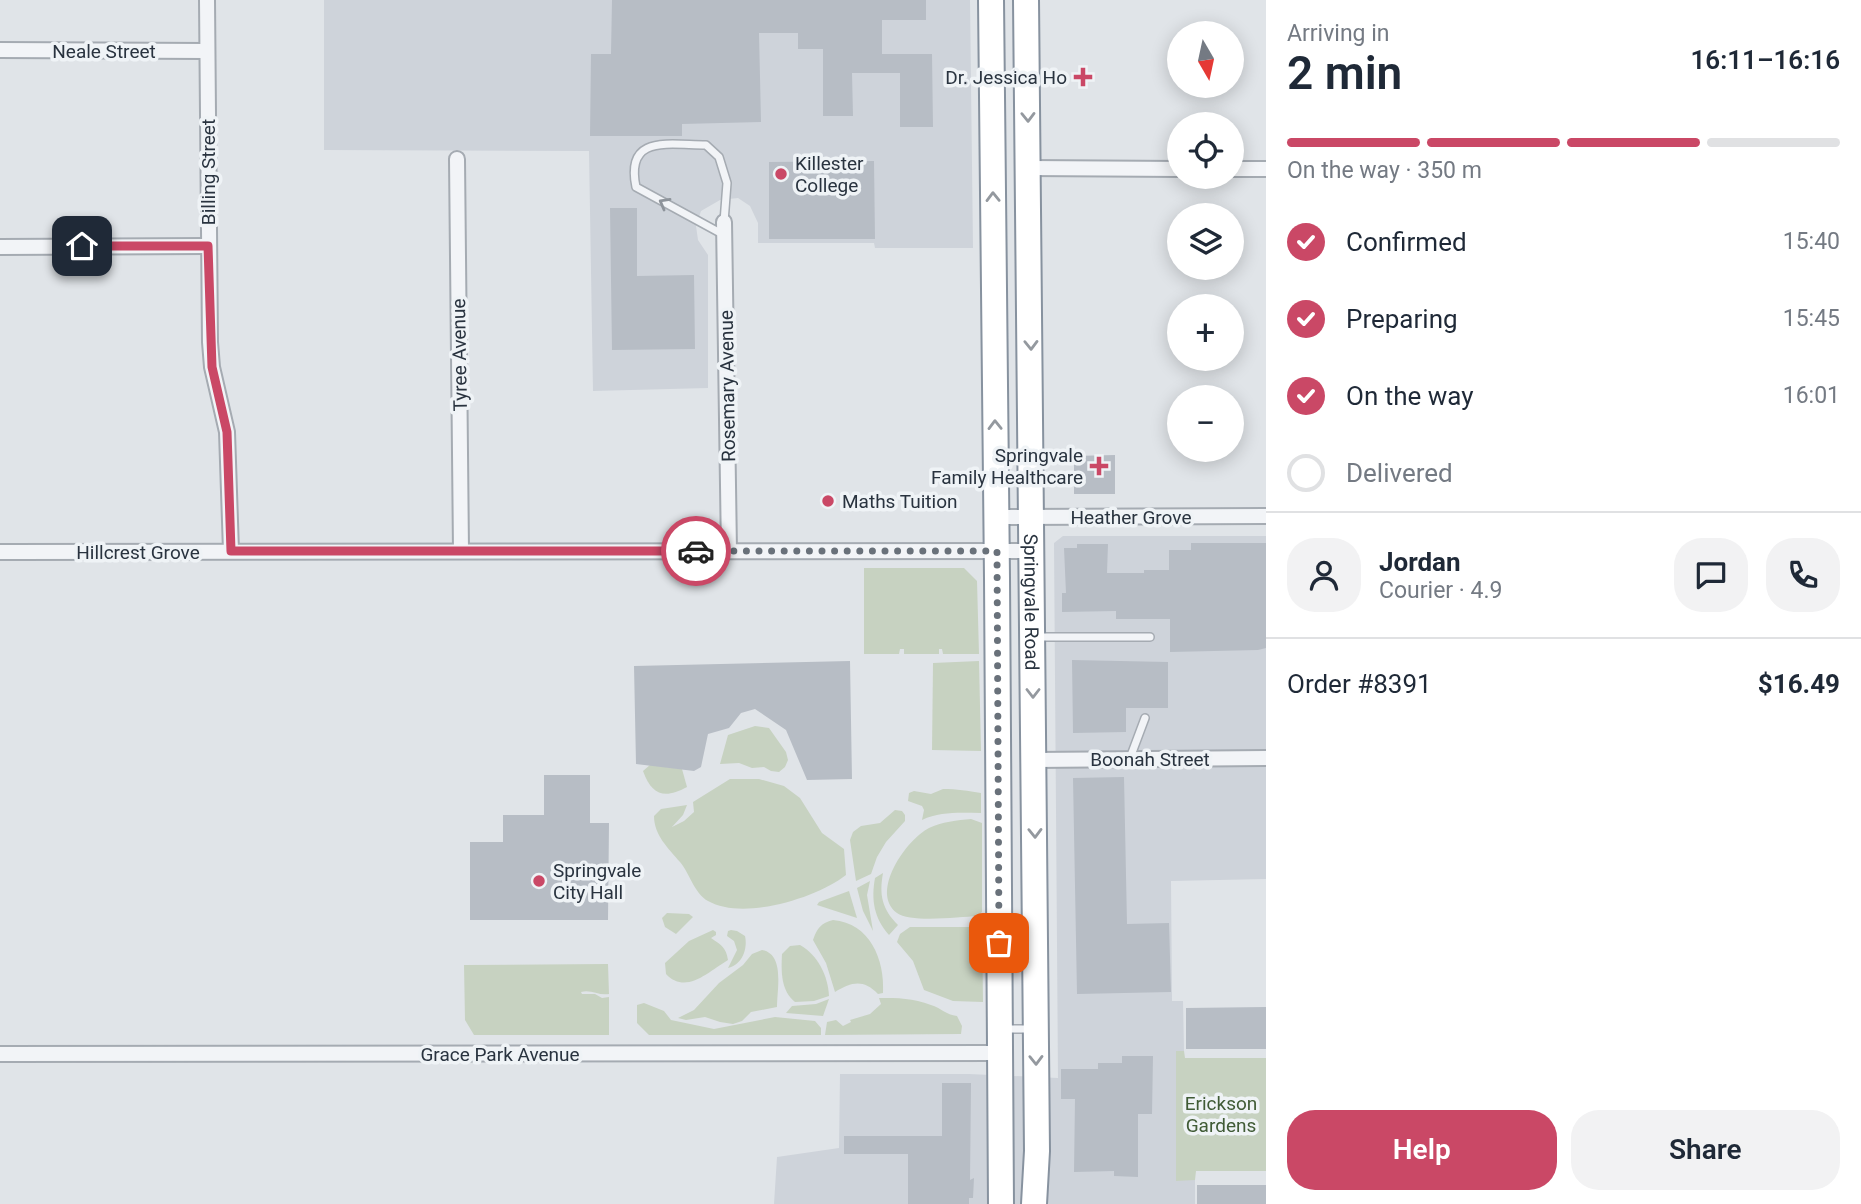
<!DOCTYPE html>
<html lang="en">
<head>
<meta charset="utf-8">
<style>
	body { margin:0; font-family:Roboto,sans-serif; background:#f2f2f3; color:#1f2937; height:100vh; display:flex; flex-direction:column; font-size:26px; white-space:nowrap }
	* { box-sizing:border-box; margin:0 }
	p { font-size:23px; color:#747a83 }
	.icon { flex:none; width:38px; height:38px; fill:none; stroke:currentColor; stroke-width:2; stroke-linecap:round; stroke-linejoin:round }
	.map { position:relative; flex:1; overflow:hidden }
	.side { display:flex; flex-direction:column; background:#fff; width:595px }
	.side>* { flex:none }
	.needle { width:46px; rotate:171deg }
	.controls { position:absolute; left:1167px; top:21px; display:grid; gap:14px }
	.controls a { display:grid; place-items:center; width:77px; height:77px; border-radius:50%; background:#fff; box-shadow:0 4px 18px #0003; font-size:35px }
	.pin { position:absolute; display:grid; place-items:center; width:60px; height:60px; color:#fff; margin:-30px; border-radius:14px; box-shadow:0 4px 10px #0006 }
	.courier { position:absolute; display:grid; place-items:center; width:70px; height:70px; margin:-35px; border:5px solid #ca4866; border-radius:50%; background:#fff; color:#222; box-shadow:0 2px 9px #0007 }
	.overview em { font-style:normal; font-weight:600 }
	.overview div { display:flex; flex-direction:column-reverse }
	.overview { display:flex; align-items:center; justify-content:space-between; height:119px; padding:0 21px }
	h1 { font-size:46px; font-weight:600; line-height:52px }
	.bar { display:grid; grid-template-columns:repeat(4,1fr); gap:10px 7px; align-content:center; height:84px; padding:0 21px }
	.bar i { height:9px; border-radius:5px; background:#e0e1e3 }
	.bar .active { background:#ca4866 }
	.bar p { grid-column:span 4 }
	.line { display:flex; align-items:center; gap:18px; padding:0 21px; border-top:2px solid #e0e1e3 }
	.line div { flex:1 }
	.round { display:grid; place-items:center; flex:none; width:74px; height:74px; border-radius:28px; background:#f2f2f3 }
	ol { padding:0 21px; list-style:none }
	li { display:flex; align-items:center; gap:21px; height:77px }
	li p { margin-inline-start:auto }
	li .icon { padding:7px; border-radius:50%; background:#ca4866; color:#fff; stroke-width:4 }
	li:last-child { color:#747a83 }
	li i { width:38px; height:38px; border:4px solid #e0e1e3; border-radius:50% }
	.primary-button { display:flex; gap:14px; margin-top:auto; padding:14px 21px }
	.primary-button a { flex:1; height:80px; border-radius:28px; background:#ca4866; color:#fff; font-size:28px; font-weight:600; line-height:80px; text-align:center }
	.primary-button a+a { background:#f2f2f3; color:#1f2937 }
	main { display:flex; flex:1; min-height:0 }
	.map>svg:first-child { display:block }
	.built { fill:#ced3da }
	.green { fill:#c7d2c1 }
	.building { fill:#b7bdc5 }
	.lines { fill:none; stroke-linecap:round; stroke-linejoin:round }
	.lane-casing { stroke:#a5abb2; stroke-width:10 }
	.street-casing { stroke:#a5abb2; stroke-width:18 }
	.highway-casing { stroke:#87929f; stroke-width:28 }
	.lane { stroke:#f2f4f7; stroke-width:7 }
	.street { stroke:#f2f4f7; stroke-width:14 }
	.highway { stroke:#fff; stroke-width:24 }
	.oneway { stroke:#94999f }
	.oneway2 { stroke:#8e949b }
	.done { stroke:#69717a; stroke-width:7; stroke-dasharray:0 12.6 }
	.route { stroke:#ca4866; stroke-width:9 }
	.poi-dot { fill:#ca4866; stroke:#eff3f6; stroke-width:2.5 }
	.labels { text-anchor:middle; stroke-width:7; stroke-linejoin:round; paint-order:stroke }
	.street-label { font-size:19px; fill:#29333f; stroke:#eff3f6 }
	.poi-label { font-size:19px; fill:#29333f; stroke:#eff3f6; text-anchor:start }
	.park-label { font-size:19px; fill:#405b36; stroke:#eff3f6 }
</style>
</head>
<body>
<main>
<div class="map">
<svg width="1266" height="1204" viewBox="0 0 1266 1204">
	<rect width="100%" height="100%" fill="#e0e4e8"/>
	<g class="built">
		<path d="M324,0H970L973,248H875L874,243H758V223L750,206L738,198L720,200L701,211L696,226L698,240L708,255V388L593,391L589,151L324,150Z"/>
		<path d="M1063,536H1266V879L1171,881L1172,1001H1183L1184,1051H1176V1180H1195V1204H774L777,1157L839,1148L840,1074H969L1058,1078L1054,543Z"/>
	</g>
	<g class="green">
		<path d="M864,568H964L977,581L979,654H943L942,649H939V654H904V649H900L899,654H864Z"/>
		<path d="M979,661L981,751L932,750L933,663Z"/>
		<path d="M755,726L769,728L786,752L788,760L785,767L779,772L771,771L764,767L752,768L739,763L720,764L728,735Z"/>
		<path d="M650,765L682,769L687,787C665,799 652,796 643,771Z"/>
		<path d="M730,779H759L784,786L800,798L822,833L844,849L846,875C817,898 743,921 708,901C694,893 690,874 680,862C668,848 654,835 654,816L661,809L687,805L683,815L672,827L684,821L694,812L693,802Z"/>
		<path d="M943,789C957,789 968,791 981,793V813C961,813 941,811 922,820L924,810L922,806L908,801L909,793L914,791L931,794Z"/>
		<path d="M895,810L902,811L905,815V821L886,842L877,857L871,874L856,881L850,840L853,832L861,826L880,823Z"/>
		<path d="M971,819L982,823V912L977,916C960,917 910,923 897,913C869,892 907,839 929,828C941,822 958,820 971,819Z"/>
		<path d="M883,873C879,895 882,909 898,925L889,935C874,918 871,900 875,878Z"/>
		<path d="M870,881L867,895L873,931L863,911L857,888Z"/>
		<path d="M849,891L857,918L817,905L819,902Z"/>
		<path d="M667,913L689,914L693,917L676,934L665,927L662,918Z"/>
		<path d="M833,920C870,923 885,960 883,993L878,994C863,979 852,982 835,992L826,963L813,940C817,928 821,923 833,920Z"/>
		<path d="M982,925L983,1002L953,1001L924,990L913,961L897,942L900,934L910,927H978Z"/>
		<path d="M713,930L716,932V935L711,938C721,945 726,947 728,960C708,972 686,995 666,974L665,963L689,941Z"/>
		<path d="M731,930L737,931L745,936C748,949 742,965 728,968L737,950L734,941L727,936L728,931Z"/>
		<path d="M800,945C818,955 828,976 829,996L814,1001L795,1002C781,991 781,972 782,954L790,946Z"/>
		<path d="M762,950C785,954 777,989 777,1007L751,1012L742,1021L733,1024L720,1022L705,1017L686,1020L678,1018L694,1010L719,983L743,965L752,954Z"/>
		<path d="M608,964L609,994C599,996 591,989 581,992L582,994H595L602,998L609,997V1035H474L465,1020L464,965Z"/>
		<path d="M879,998C898,998 913,998 931,1005C941,1008 946,1015 957,1016L962,1026L961,1034L825,1035L827,1022L836,1020L843,1026L851,1022L850,1020L870,1014L881,1004Z"/>
		<path d="M829,999L823,1016L786,1013L792,1006L816,1004Z"/>
		<path d="M644,1003L664,1011L671,1020L714,1029L775,1017L815,1021L821,1028V1035H649L637,1023V1005Z"/>
		<path d="M1176,1051H1184L1185,1058H1266V1171H1196L1195,1180L1176,1181Z"/>
	</g>
	<g class="building">
		<path d="M612,0H926V20H882V54H932L933,127H900V73H852L853,116H823V49H798V33H759L761,122L682,124V136H590L591,54H611Z"/>
		<path d="M874,161L875,239H769V162Z"/>
		<path d="M610,208H637V276L694,275L695,349L612,350Z"/>
		<path d="M1115,455V494H1074V456Z"/>
		<path d="M1191,543H1266V648L1258,650L1170,652V619H1116V611L1062,612V593H1066L1064,548H1077V544H1108L1107,573H1144V570H1169V550H1191Z"/>
		<path d="M1072,660L1168,662V708H1126V732L1073,733Z"/>
		<path d="M850,661L852,779L807,780L786,730L755,709L741,713L729,728L708,734L701,767L694,771L636,764L634,666Z"/>
		<path d="M544,775H590V823H609L608,920H470V842H503V815H544Z"/>
		<path d="M1124,777L1127,924L1169,923L1171,992L1077,994L1073,778Z"/>
		<path d="M1266,1007V1049H1186V1008Z"/>
		<path d="M1122,1056H1153L1152,1114H1138V1177L1114,1176V1171L1074,1172L1075,1099H1061V1069H1098V1063H1122Z"/>
		<path d="M942,1083H971L970,1180L974,1178L973,1198H969V1204H908V1154H844V1136H942Z"/>
		<rect x="1197" y="1185" width="69" height="19"/>
	</g>
	<g class="lines">
		<g class="lane-casing">
			<g id="lane">
				<path d="M724,235L636,187C625,134 669,145 706,145L719,157L727,183L724,222"/>
				<path d="M1037,637H1150"/>
				<path d="M1130,758L1145,718"/>
				<path d="M1004,1029H1031"/>
			</g>
		</g>
		<g class="street-casing">
			<g id="street">
				<path d="M207,0L210,342L212,367L227,432L231,551"/>
				<path d="M0,50L207,51"/>
				<path d="M457,159L461,551"/>
				<path d="M1029,168L1180,169"/>
				<path d="M1232,169H1266"/>
				<path d="M724,222L729,551"/>
				<path d="M0,247L208,246"/>
				<path d="M996,517L1266,516"/>
				<path d="M0,552L1033,551"/>
				<path d="M1034,760L1266,758"/>
				<path d="M0,1054L1000,1053"/>
			</g>
		</g>
		<g class="highway-casing">
			<g id="highway">
				<path d="M991,0L997,578L1001,1204"/>
				<path id="s1" d="M1026,0L1037,1151L1034,1204"/>
			</g>
		</g>
		<use href="#lane" class="lane"/>
		<use href="#street" class="street"/>
		<use href="#highway" class="highway"/>
	</g>
	<defs><path id="oneway-chevron" d="M-2-3.5L2.5 0L-2 3.5" fill="none" stroke-width="1.6" stroke-linecap="round" stroke-linejoin="round" transform="scale(1.75)"/></defs>
	<g class="oneway">
		<use href="#oneway-chevron" transform="translate(1028 117) rotate(89)"/>
		<use href="#oneway-chevron" transform="translate(993 197) rotate(-91)"/>
		<use href="#oneway-chevron" transform="translate(1031 345) rotate(89)"/>
		<use href="#oneway-chevron" transform="translate(995 425) rotate(-91)"/>
		<use href="#oneway-chevron" transform="translate(1033 693) rotate(90)"/>
		<use href="#oneway-chevron" transform="translate(1035 833) rotate(89)"/>
		<use href="#oneway-chevron" transform="translate(1036 1060) rotate(89)"/>
	</g>
	<use class="oneway2" href="#oneway-chevron" transform="translate(664 203) rotate(-151)"/>
	<g class="lines">
		<path class="done" d="M696,551H997L999,943"/>
		<path class="route" d="M82,246H208L212,367L227,432L231,551H696"/>
	</g>
	<g class="poi-dot">
		<path d="M1079.5 66.5h7v7h7v7h-7v7h-7v-7h-7v-7h7z"/>
		<circle cx="781" cy="174" r="7"/>
		<path d="M1095.5 455.5h7v7h7v7h-7v7h-7v-7h-7v-7h7z"/>
		<circle cx="828" cy="501" r="7"/>
		<circle cx="539" cy="881" r="7"/>
	</g>
	<g class="labels">
		<g class="street-label">
			<text x="104" y="58">Neale Street</text>
			<text transform="translate(208 172) rotate(-90)" y="7">Billing Street</text>
			<text transform="translate(459 355) rotate(-91)" y="7">Tyree Avenue</text>
			<text transform="translate(727 386) rotate(-91)" y="7">Rosemary Avenue</text>
			<text x="1131" y="524">Heather Grove</text>
			<text x="138" y="559">Hillcrest Grove</text>
			<text dy="7" stroke="none"><textPath href="#s1" startOffset="602">Springvale Road</textPath></text>
			<text x="1150" y="766">Boonah Street</text>
			<text x="500" y="1061">Grace Park Avenue</text>
		</g>
		<g class="poi-label">
			<text x="1067" y="84" text-anchor="end">Dr. Jessica Ho</text>
			<text x="795" y="170">Killester<tspan x="795" dy="22">College</tspan></text>
			<text x="1083" y="462" text-anchor="end">Springvale<tspan x="1083" dy="22">Family Healthcare</tspan></text>
			<text x="842" y="508">Maths Tuition</text>
			<text x="553" y="877">Springvale<tspan x="553" dy="22">City Hall</tspan></text>
		</g>
		<g class="park-label">
			<text x="1221" y="1110">Erickson<tspan x="1221" dy="22">Gardens</tspan></text>
		</g>
	</g>
</svg>
<div class="controls">
<a><svg class="needle" viewBox="-14 -14 28 28"><path d="M0-13l5 13h-10z" fill="#e53935"/><path d="M0 13l5-13h-10z" fill="#747a83"/></svg></a>
<a><svg class="icon" aria-label="locate" viewBox="0 0 24 24"><circle cx="12" cy="12" r="6"/><path d="M12 2v4M12 18v4M2 12h4M18 12h4"/></svg></a>
<a><svg class="icon" aria-label="layers" viewBox="0 0 24 24"><path d="M12 4l9 5-9 5-9-5zM3 14l9 5 9-5"/></svg></a>
<a>+</a>
<a>−</a>
</div>
<div class="pin" style="left:999px;top:943px;background:#ea580c"><svg class="icon" aria-label="bag" viewBox="0 0 24 24"><path d="M5 8h14l-1 12H6zM9 8a3 3 0 0 1 6 0"/></svg></div>
<div class="pin" style="left:82px;top:246px;background:#1f2937"><svg class="icon" aria-label="home" viewBox="0 0 24 24"><path d="M3 11l9-7 9 7M6 9v11h12V9"/></svg></div>
<div class="courier" style="left:696px;top:551px"><svg class="icon" aria-label="car" viewBox="0 0 24 24"><path d="M5 17H2v-5l4-1 3-4h7l3 4 3 1v5h-3M9 17h6M6 11h13"/><circle cx="7" cy="17" r="2"/><circle cx="17" cy="17" r="2"/></svg></div>
</div>
<section class="side">
<div class="overview"><div><h1>2 min</h1><p>Arriving in</p></div><em>16:11–16:16</em></div>
<div class="bar"><i class="active"></i><i class="active"></i><i class="active"></i><i></i><p>On the way · 350 m</p></div>
<ol>
<li><svg class="icon" aria-label="check" viewBox="0 0 24 24"><path d="M5 12l5 5 9-10"/></svg>Confirmed<p>15:40</p></li>
<li><svg class="icon" aria-label="check" viewBox="0 0 24 24"><path d="M5 12l5 5 9-10"/></svg>Preparing<p>15:45</p></li>
<li><svg class="icon" aria-label="check" viewBox="0 0 24 24"><path d="M5 12l5 5 9-10"/></svg>On the way<p>16:01</p></li>
<li><i></i>Delivered</li>
</ol>
<div class="line" style="height:126px"><a class="round"><svg class="icon" aria-label="person" viewBox="0 0 24 24"><circle cx="12" cy="8" r="4"/><path d="M4 21q1-7 8-7t8 7"/></svg></a><div><b>Jordan</b><p>Courier · 4.9</p></div><a class="round"><svg class="icon" aria-label="chat" viewBox="0 0 24 24"><path d="M4 5h16v11H9l-5 4z"/></svg></a><a class="round"><svg class="icon" aria-label="phone" viewBox="0 0 24 24"><path d="M5 4h4l2 5-3 2q2 4 5 5l2-3 5 2v4C11 20 4 13 5 4z"/></svg></a></div>
<div class="line" style="height:91px"><div>Order #8391</div><b>$16.49</b></div>
<div class="primary-button"><a>Help</a><a>Share</a></div>
</section>
</main>
</body>
</html>
